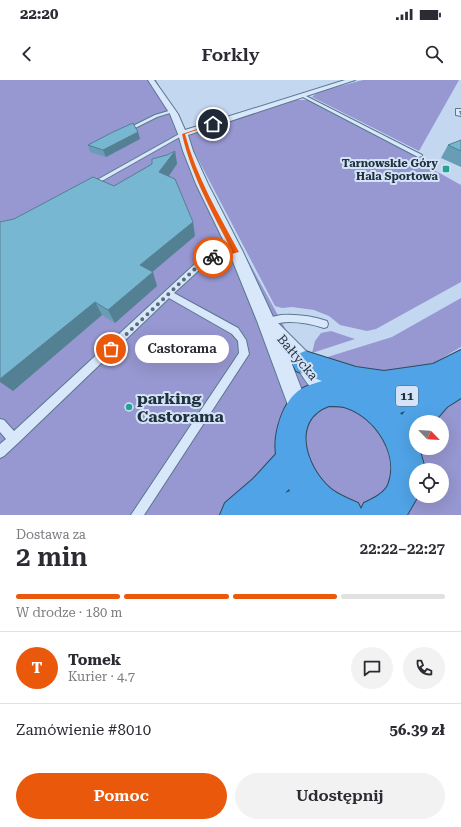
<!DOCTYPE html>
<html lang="pl">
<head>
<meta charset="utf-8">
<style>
	body { margin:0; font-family:"Roboto Serif",serif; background:#f2f2f3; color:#2b2b33; height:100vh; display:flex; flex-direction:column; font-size:15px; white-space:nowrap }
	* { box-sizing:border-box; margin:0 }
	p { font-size:13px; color:#7c7c81 }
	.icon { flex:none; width:22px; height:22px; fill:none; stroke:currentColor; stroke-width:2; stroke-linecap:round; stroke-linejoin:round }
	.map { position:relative; height:435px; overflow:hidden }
	.side { display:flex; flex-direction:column; background:#fff; flex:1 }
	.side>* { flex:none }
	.needle { width:26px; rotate:115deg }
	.buttons { position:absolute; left:409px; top:335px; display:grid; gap:8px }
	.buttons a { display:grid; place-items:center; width:40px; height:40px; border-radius:50%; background:#fff; box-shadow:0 4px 16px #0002; font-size:20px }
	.pin { position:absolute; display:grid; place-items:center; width:34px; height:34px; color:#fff; margin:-17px; border:2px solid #fff; border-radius:50%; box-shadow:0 1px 4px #0007 }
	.courier { position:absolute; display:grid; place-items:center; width:40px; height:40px; margin:-20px; border:3px solid #ea580c; border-radius:50%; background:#fff; color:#222; box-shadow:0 1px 5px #0007 }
	.bubble { position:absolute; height:28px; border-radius:14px; background:#fff; box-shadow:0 4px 16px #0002; font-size:13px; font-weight:600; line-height:28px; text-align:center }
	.overview em { font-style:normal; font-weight:600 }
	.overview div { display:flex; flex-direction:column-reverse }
	.overview { display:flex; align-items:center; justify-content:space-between; height:68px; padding:0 16px }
	h1 { font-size:26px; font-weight:600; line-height:30px }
	.bar { display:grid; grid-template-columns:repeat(4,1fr); gap:6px 4px; align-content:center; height:48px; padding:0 16px }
	.bar i { height:5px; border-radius:3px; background:#e1e1e2 }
	.bar .on { background:#ea580c }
	.bar p { grid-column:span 4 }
	.line { display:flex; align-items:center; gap:10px; padding:0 16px; border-top:1px solid #e1e1e2 }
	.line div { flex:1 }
	.round { display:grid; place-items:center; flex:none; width:42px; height:42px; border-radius:21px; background:#f2f2f3 }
	.action { display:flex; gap:8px; margin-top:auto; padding:8px 16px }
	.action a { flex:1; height:46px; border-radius:24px; background:#ea580c; color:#fff; font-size:16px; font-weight:600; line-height:46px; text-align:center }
	.action a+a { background:#f2f2f3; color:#2b2b33 }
	.status { display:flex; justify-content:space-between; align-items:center; height:28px; padding:0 20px; background:#fff; direction:ltr }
	.status svg { height:11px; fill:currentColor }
	header { display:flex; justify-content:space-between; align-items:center; height:52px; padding:0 16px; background:#fff; font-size:18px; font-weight:600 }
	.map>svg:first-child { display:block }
	.green { fill:#9797d1; fill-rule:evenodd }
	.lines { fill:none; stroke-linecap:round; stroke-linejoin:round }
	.lane-casing { stroke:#59788e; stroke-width:2 }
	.street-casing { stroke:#59788e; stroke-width:2 }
	.highway-casing { stroke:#2d4b5c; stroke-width:2 }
	.lane { fill:#d9e7fb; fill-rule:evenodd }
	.street { fill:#d9e7fb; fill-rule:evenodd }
	.highway { fill:#50a3e6; fill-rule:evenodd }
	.wall { fill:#679db5 }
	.shaded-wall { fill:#548093 }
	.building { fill:#78b7d2; stroke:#548093 }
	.route { fill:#ea580c }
	.done { stroke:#586b7c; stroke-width:4; stroke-dasharray:0 7.2 }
	.poi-dot { fill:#24a293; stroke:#d5e3f8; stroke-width:1.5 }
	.labels { text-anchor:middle; stroke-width:4; stroke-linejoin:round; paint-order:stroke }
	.far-poi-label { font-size:11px; font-weight:bold; fill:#1e313d; stroke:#d5e3f8; text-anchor:end }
	.shield { fill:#d5e3f8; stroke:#556675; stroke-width:1 }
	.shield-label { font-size:12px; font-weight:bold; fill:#1e313d }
	.street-label { font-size:13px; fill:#1e313d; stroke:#d5e3f8 }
	.near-poi-label { font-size:16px; font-weight:bold; fill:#1e313d; stroke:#d5e3f8; text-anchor:start }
</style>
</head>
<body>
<div class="status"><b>22:20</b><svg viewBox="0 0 49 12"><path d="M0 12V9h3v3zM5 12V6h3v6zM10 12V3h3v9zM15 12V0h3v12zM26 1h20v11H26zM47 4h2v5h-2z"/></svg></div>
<header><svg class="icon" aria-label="back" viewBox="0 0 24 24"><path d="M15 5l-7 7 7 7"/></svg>Forkly<svg class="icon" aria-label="search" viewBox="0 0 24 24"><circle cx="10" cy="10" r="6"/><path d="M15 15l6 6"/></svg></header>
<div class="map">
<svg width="461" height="435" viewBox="0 0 461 435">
	<rect width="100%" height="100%" fill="#c4d7f1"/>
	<g class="green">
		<path d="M0,0H156L208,107L328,327C349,320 365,337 380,350L461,292V435H0ZM416,342H442V368H416ZM416,390H442V416H416Z"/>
		<path d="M363,0H459L419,71L312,17L318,12Z"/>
		<path d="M293,20H308L429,83L425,85L461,105V202L376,249L367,251L340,245L329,236L314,230L292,227L282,228L275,226L187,58L192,53Z"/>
		<path d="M461,218V267L425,288L391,297L321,279L392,257Z"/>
		<path d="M331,251L355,259L312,273L315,261L321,253Z"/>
	</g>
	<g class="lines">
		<g class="lane-casing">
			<g id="lane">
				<path d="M302,14L422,75V76L418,77L301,16Z"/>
				<path d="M456,29H461V31H459L461,36L456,35Z"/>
				<path d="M172,30L173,32L157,37L127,52L123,51L155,35Z"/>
				<path d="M181,53L185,54L93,106L88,105Z"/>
				<path d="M236,170L240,172L238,174L209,181L174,213L238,248L246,260L249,274L144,435H131L239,273L238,261L232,254L169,218L18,363L4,376L0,378V364L6,359L0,352V339L4,340L14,351L196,183L204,177Z"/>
				<path d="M281,235C297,234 312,236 327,241L328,244L327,247L324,248C312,244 301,242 289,242C281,242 270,246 263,243L262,241L263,239Z"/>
			</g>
		</g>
		<g class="street-casing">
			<path id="street" d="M148,0H154L178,34L185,50L345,0H355L188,55L193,71L208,104L243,172L274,239L312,277L320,291L337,305L340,312L337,319L330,322C310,314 303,294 290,279L309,329L306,336L299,339L292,336L257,241L229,172L196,104L183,71L178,54L170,34Z"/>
		</g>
		<g class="highway-casing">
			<path id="highway" d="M461,270V318L447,327L434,342H416V368H419L424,385L423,390H416V416H418L407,435H220L225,423L253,399L276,374C273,353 283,320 301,309C308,305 316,303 322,301L296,291L292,283L296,275L305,271L356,287L384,291L433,284ZM329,326C335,326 342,326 347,328C376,338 400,375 388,405C384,414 372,419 364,423L361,429L358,423C349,419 339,415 331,409C306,388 290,340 329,326ZM405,331L402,335L400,333ZM289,409L290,411L285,413Z"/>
		</g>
		<use href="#lane" class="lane"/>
		<use href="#street" class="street"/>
		<use href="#highway" class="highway"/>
	</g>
	<g class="wall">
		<path d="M138,52L140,59L106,77L90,72L88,65Z"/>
		<path d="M461,60V87L441,78L448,65Z"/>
		<path d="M175,71L177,84L168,96L195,156L152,192L157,206L115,243L102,235L13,311L14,139L114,106Z"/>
	</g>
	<g class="shaded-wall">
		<path d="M138,52L140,59L106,77L103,70Z"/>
		<path d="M175,71L177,84L162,106L159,92Z"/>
		<path d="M193,142L195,156L144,199L140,185Z"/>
		<path d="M153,192L157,206L115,243L108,230Z"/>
		<path d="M95,222L102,235L13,311L0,302V299Z"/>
	</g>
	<g class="building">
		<path d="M133,43L138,52L103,70L88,65L113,52Z"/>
		<path d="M461,60V71L448,65Z"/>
		<path d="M175,71L159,92L175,99L193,142L140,185L153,192L108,230L95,222L0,299V142L14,139L93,97L114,106L152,84V79L167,75Z"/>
	</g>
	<path class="route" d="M212,44H215L185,54C196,96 219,135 239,172L213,179L211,177V176L232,171C213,134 191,95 182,54Z"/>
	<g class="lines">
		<path class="done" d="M111,269L199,185L207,179L213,177"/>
	</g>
	<g class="poi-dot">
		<rect x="442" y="85" width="8" height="8" rx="2"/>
		<circle cx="129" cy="327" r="4"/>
	</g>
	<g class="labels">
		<g class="far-poi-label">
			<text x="438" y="87">Tarnowskie Góry<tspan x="438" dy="13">Hala Sportowa</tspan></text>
		</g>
		<rect class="shield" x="396" y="306" width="22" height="20" rx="3"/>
		<g class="shield-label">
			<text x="407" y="320">11</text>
		</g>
		<g class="street-label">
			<text transform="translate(298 277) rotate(50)" y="5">Bałtycka</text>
		</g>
		<g class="near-poi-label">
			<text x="137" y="324">parking<tspan x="137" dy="18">Castorama</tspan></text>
		</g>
	</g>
</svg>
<div class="buttons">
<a><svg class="needle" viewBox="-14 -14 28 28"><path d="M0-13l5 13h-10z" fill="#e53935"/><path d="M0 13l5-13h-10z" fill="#7c7c81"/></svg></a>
<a><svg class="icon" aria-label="locate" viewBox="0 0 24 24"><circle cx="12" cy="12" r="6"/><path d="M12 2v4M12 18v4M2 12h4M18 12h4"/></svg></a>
</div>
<div class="pin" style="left:111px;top:269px;background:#ea580c"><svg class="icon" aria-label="bag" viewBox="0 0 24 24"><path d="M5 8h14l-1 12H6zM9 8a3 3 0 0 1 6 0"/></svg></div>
<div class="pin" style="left:213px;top:44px;background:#1f2937"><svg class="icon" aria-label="home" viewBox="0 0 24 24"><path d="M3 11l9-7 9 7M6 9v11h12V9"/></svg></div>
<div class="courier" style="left:213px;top:177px"><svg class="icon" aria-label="bike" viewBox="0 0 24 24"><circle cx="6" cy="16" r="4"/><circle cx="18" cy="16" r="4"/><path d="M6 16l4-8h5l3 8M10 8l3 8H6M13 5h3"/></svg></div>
<div class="bubble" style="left:135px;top:255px;width:94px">Castorama</div>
</div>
<section class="side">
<div class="overview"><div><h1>2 min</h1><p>Dostawa za</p></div><em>22:22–22:27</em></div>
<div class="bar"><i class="on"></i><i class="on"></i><i class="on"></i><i></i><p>W drodze · 180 m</p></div>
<div class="line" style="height:72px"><b class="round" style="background:#ea580c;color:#fff">T</b><div><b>Tomek</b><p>Kurier · 4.7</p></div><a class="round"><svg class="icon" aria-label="chat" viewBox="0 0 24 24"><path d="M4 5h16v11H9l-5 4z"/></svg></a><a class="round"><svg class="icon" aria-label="phone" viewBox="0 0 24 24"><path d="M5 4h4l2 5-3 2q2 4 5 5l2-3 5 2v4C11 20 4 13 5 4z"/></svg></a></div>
<div class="line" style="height:52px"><div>Zamówienie #8010</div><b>56.39 zł</b></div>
<div class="action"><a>Pomoc</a><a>Udostępnij</a></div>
</section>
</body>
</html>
